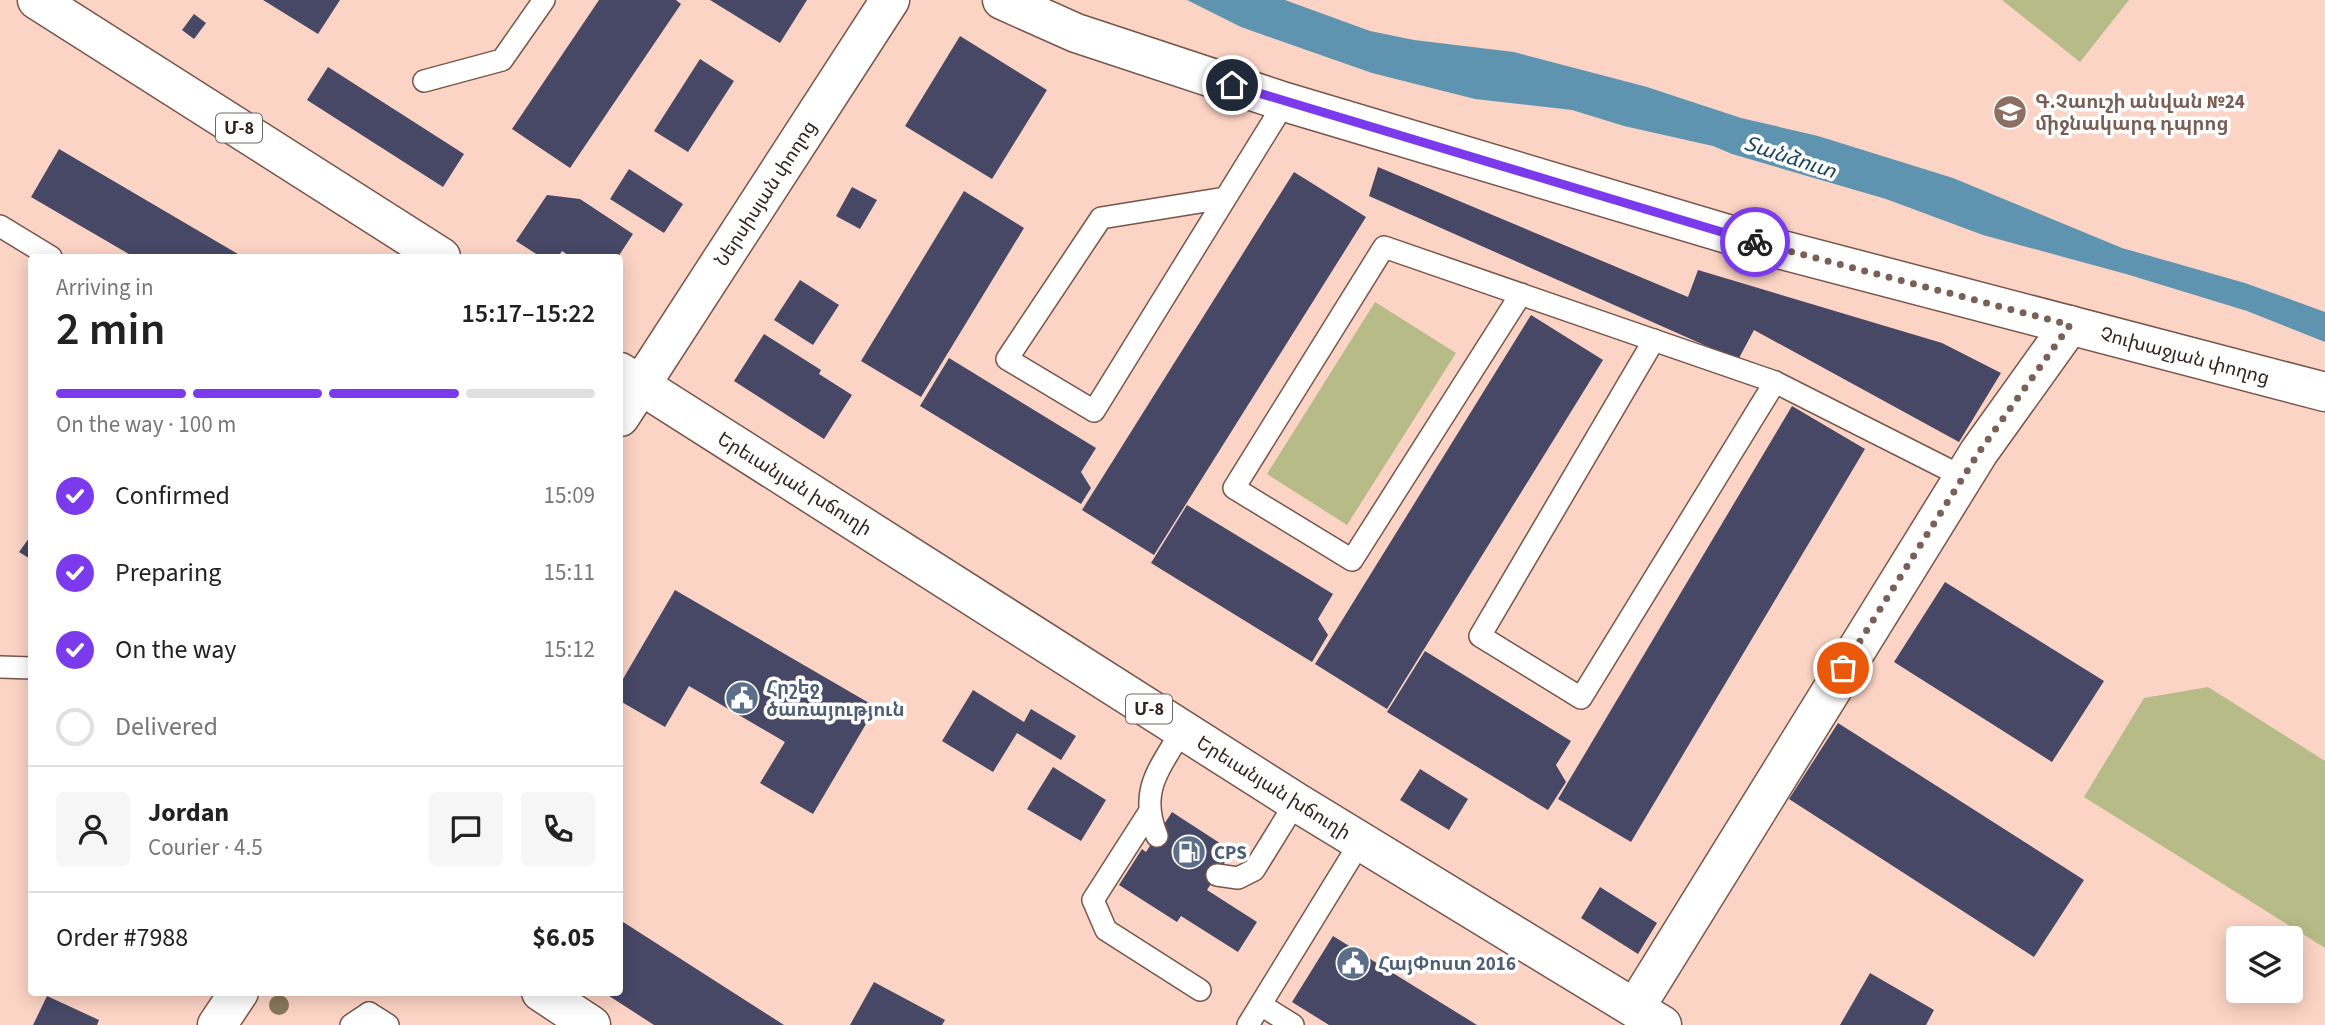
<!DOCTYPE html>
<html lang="en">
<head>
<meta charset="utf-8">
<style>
	body { margin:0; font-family:"Source Sans 3","Noto Sans Armenian",sans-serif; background:#f6f6f6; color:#222; height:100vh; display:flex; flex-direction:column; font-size:26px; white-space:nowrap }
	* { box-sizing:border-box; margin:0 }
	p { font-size:23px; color:#767676 }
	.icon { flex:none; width:38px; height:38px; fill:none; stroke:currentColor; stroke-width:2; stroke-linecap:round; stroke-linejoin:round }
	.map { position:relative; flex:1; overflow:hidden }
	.details { position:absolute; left:28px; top:254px; width:595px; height:742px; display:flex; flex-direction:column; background:#fff; border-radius:7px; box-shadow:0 4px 18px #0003 }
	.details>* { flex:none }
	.buttons { position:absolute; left:2226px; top:926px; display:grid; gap:14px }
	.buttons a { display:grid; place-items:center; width:77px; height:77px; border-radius:7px; background:#fff; box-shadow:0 4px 18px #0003; font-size:35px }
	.pin { position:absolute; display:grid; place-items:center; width:60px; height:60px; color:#fff; margin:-30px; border:4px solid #fff; border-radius:50%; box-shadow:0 2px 7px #0007 }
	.courier { position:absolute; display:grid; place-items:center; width:70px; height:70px; margin:-35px; border:5px solid #7c3aed; border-radius:50%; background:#fff; color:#222; box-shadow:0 2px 9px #0007 }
	.summary em { font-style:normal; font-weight:600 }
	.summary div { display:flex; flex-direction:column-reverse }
	.summary { display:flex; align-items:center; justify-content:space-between; height:119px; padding:0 28px }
	h1 { font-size:46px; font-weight:600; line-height:52px }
	.bar { display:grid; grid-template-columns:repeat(4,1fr); gap:10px 7px; align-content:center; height:84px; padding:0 28px }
	.bar i { height:9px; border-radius:5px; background:#e0e0e0 }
	.bar .selected { background:#7c3aed }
	.bar p { grid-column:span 4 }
	.line { display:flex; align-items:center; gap:18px; padding:0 28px; border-top:2px solid #e0e0e0 }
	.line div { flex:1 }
	.round { display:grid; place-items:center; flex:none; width:74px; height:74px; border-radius:7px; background:#f6f6f6 }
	ol { padding:0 28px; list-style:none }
	li { display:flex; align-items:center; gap:21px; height:77px }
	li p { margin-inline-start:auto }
	li .icon { padding:7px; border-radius:50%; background:#7c3aed; color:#fff; stroke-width:4 }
	li:last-child { color:#767676 }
	li i { width:38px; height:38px; border:4px solid #e0e0e0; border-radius:50% }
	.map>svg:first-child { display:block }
	.green { fill:#b6bb87 }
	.water { fill:#5e94b0 }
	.building { fill:#464866 }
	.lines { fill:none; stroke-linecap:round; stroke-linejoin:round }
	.lane-casing { stroke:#775549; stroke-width:24 }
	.street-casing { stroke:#775549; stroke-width:41 }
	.secondary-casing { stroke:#775549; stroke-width:41 }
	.highway-casing { stroke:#775549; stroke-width:41 }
	.lane { stroke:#fff; stroke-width:21 }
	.street { stroke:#fff; stroke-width:38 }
	.secondary { stroke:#fff; stroke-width:38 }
	.highway { stroke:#fff; stroke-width:38 }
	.tree { fill:#89785a }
	.done { stroke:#796158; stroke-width:7; stroke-dasharray:0 12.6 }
	.route { stroke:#7c3aed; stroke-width:9 }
	.labels { text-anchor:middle; stroke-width:7; stroke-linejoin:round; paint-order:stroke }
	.shield { fill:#fff; stroke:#706562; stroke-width:2 }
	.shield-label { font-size:18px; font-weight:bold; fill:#32231e }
	.education-label { font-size:19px; font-weight:bold; fill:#785e54; stroke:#fff; text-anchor:start }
	.street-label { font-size:19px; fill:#32231e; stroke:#fff }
	.service-label { font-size:19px; font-weight:bold; fill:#4e5e75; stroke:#fff; text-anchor:start }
	.water-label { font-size:21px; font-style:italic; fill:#19465c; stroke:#fff }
</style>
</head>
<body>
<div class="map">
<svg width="2325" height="1025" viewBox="0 0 2325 1025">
	<rect width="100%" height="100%" fill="#fcd4c5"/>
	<g class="green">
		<path d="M2002,0H2129L2080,62Z"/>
		<path d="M1375,302L1456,353L1347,525L1267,474Z"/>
		<path d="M2208,687L2325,761V948L2084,797L2144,698Z"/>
	</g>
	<path class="water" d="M1187,0H1285L1370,31L1414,40L1514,52L1647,87L1741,118L1818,136L1953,178L2122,248L2245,283L2325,312V342L2247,311L2126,274L1983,235L1886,199L1732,154L1713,146L1624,126L1572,110L1475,99L1372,73L1241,27Z"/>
	<g class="building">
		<path d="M263,0H340L318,34Z"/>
		<path d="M599,0H676L681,4L570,168L512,129Z"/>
		<path d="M710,0H807L780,43Z"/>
		<path d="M194,14L206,23L194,39L182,30Z"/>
		<path d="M960,36L1047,90L992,179L905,126Z"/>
		<path d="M700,59L734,81L688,152L654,131Z"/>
		<path d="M328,67L464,154L443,187L307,100Z"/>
		<path d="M59,149L243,257H134L31,197Z"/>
		<path d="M1378,167L1688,297L1698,270L1942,343L2001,373L1959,442L1754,330L1738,360L1369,196Z"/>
		<path d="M629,169L683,204L664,233L610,199Z"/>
		<path d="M1294,172L1366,217L1154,555L1082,510Z"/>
		<path d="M852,187L877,200L860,229L836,216Z"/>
		<path d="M964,191L1024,228L921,397L861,361Z"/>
		<path d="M547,195L580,199L633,234L618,257H571L562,251L558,257H541L516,241Z"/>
		<path d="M800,280L839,305L813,345L774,320Z"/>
		<path d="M1531,315L1603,360L1387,709L1315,664Z"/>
		<path d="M764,334L821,370L819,374L852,395L824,439L734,381Z"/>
		<path d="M949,358L1096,448L1081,472L1091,488L1081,504L920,406Z"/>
		<path d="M1792,406L1865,449L1631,842L1558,799Z"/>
		<path d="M1187,505L1333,594L1318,619L1328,635L1312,662L1151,563Z"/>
		<path d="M32,534V560L19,552Z"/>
		<path d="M1945,582L2104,681L2052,762L1894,662Z"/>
		<path d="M675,590L876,707L813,814L760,783L785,742L689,686L665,727L620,701V684Z"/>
		<path d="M1425,651L1571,741L1556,765L1566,782L1548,810L1387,712Z"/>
		<path d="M973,690L1024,722L1031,709L1076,736L1061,760L1017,733L993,772L942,741Z"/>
		<path d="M1838,723L2084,880L2034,957L1789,799Z"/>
		<path d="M1053,767L1106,800L1081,841L1027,809Z"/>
		<path d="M1420,769L1468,799L1449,830L1400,800Z"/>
		<path d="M1172,812L1232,851L1207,890L1257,922L1238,952L1181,916L1177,922L1119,885L1142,849L1146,852Z"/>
		<path d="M1600,887L1657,923L1638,954L1581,918Z"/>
		<path d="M620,920L784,1025H654L603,992H620Z"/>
		<path d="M1333,936L1477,1025H1329L1292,1002Z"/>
		<path d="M1870,973L1934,1010L1926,1025H1840Z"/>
		<path d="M874,982L945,1020L942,1025H850Z"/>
		<path d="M47,996L99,1020L97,1025H33Z"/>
	</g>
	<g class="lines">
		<g class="lane-casing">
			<g id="lane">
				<path d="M424,81L502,60L544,0"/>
				<path d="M1225,198L1101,218L1007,359L1094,411L1285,102"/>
				<path d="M0,226L51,257"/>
				<path d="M1521,294L1352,560L1234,488L1384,247L1775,382L1963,477"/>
				<path d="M1654,340L1480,636L1581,698L1775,382"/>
				<path d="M0,667L32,668"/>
				<path d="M1148,814L1093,900L1106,930L1200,990"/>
				<path d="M1157,836C1138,790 1160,769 1182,730"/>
				<path d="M1217,875L1238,878L1254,870L1296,802"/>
				<path d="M1261,1005L1293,1025"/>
				<path d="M369,1013L388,1025"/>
				<path d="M351,1025L369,1013"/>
				<path d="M1248,1025L1361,841"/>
			</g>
		</g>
		<g class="street-casing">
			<g id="street">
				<path d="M1002,0L1076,33L1285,102L1771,247L2325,392"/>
				<path d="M541,992L591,1025"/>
				<path d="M1635,1008L1979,452L2070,325"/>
			</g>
		</g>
		<g class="secondary-casing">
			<g id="secondary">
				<path d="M620,417L890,0"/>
				<path d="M217,1025L239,992"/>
			</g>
		</g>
		<g class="highway-casing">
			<g id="highway">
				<path d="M37,0L441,257"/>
				<path d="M620,372L1296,802L1662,1025"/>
			</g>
		</g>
		<use href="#lane" class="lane"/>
		<use href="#street" class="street"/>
		<use href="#secondary" class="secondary"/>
		<use href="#highway" class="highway"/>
	</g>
	<circle class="tree" cx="279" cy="1005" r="10"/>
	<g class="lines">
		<path class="done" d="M1755,242L2070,325L1979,452L1843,668"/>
		<path class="route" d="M1232,85L1755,242"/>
	</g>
	<defs>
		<g id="school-disc" transform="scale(1.75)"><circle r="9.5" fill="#8d6e63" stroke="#fff"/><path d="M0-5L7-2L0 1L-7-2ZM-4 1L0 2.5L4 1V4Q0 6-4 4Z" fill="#fff"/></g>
		<g id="civic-disc" transform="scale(1.75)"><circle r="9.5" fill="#5c6f8a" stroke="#fff"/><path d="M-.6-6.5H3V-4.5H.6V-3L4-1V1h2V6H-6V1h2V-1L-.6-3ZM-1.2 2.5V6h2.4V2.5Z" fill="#fff"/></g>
		<g id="fuel-disc" transform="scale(1.75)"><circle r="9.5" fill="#5c6f8a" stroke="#fff"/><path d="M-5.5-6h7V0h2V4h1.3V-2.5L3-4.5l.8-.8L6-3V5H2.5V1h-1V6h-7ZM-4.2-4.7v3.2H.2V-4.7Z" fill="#fff"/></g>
	</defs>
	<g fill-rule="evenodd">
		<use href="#school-disc" x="2010" y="112"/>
		<use href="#civic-disc" x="742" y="698"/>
		<use href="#fuel-disc" x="1189" y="852"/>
		<use href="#civic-disc" x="1353" y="963"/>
	</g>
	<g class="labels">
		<g class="shield">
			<rect x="216" y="113.5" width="46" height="29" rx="5"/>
			<rect x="1126" y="694.5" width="46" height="29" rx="5"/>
		</g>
		<g class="shield-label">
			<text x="239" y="134">Մ-8</text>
			<text x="1149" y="715">Մ-8</text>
		</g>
		<g class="education-label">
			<text x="2035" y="108">Գ.Չաուշի անվան №24<tspan x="2035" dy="22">միջնակարգ դպրոց</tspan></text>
		</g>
		<g class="street-label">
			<text transform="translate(765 193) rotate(-57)" y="7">Ներսիսյան փողոց</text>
			<text transform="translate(2185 355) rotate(15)" y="7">Չուխաջյան փողոց</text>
			<text transform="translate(795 483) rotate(32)" y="7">Երեւանյան խճուղի</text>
			<text transform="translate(1274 787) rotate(32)" y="7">Երեւանյան խճուղի</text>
		</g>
		<g class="service-label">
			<text x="766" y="694">Հրշեջ<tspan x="766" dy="22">ծառայություն</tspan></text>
			<text x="1214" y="859">CPS</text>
			<text x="1378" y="970">ՀայՓոստ 2016</text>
		</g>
		<g class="water-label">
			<text transform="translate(1790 157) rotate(18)" y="7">Տանձուտ</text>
		</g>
	</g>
</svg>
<div class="buttons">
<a><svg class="icon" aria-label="layers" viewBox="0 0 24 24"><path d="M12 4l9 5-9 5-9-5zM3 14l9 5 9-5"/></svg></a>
</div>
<div class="pin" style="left:1843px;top:668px;background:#ea580c"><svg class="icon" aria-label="bag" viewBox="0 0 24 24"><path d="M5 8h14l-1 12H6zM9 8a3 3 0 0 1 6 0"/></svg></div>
<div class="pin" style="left:1232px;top:85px;background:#1f2937"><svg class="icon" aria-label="home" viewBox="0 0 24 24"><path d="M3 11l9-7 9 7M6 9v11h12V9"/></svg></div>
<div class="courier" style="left:1755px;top:242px"><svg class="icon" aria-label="bike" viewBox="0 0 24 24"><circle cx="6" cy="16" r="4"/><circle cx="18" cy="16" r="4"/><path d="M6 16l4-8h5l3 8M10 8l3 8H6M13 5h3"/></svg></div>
<section class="details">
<div class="summary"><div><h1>2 min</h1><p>Arriving in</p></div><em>15:17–15:22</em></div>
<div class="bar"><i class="selected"></i><i class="selected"></i><i class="selected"></i><i></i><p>On the way · 100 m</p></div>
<ol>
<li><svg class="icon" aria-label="check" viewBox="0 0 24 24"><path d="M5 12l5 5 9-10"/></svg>Confirmed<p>15:09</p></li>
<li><svg class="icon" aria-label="check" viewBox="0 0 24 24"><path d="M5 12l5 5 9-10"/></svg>Preparing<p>15:11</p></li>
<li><svg class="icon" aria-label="check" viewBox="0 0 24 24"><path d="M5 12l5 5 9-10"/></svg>On the way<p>15:12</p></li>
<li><i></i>Delivered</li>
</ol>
<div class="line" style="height:126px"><a class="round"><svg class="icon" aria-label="person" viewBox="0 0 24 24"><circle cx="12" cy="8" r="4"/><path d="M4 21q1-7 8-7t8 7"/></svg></a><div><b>Jordan</b><p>Courier · 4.5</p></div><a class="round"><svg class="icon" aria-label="chat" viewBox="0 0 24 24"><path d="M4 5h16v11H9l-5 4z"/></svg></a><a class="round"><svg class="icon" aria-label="phone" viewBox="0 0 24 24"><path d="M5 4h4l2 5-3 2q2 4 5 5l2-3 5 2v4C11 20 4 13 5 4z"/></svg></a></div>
<div class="line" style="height:91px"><div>Order #7988</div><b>$6.05</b></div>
</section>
</div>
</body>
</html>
